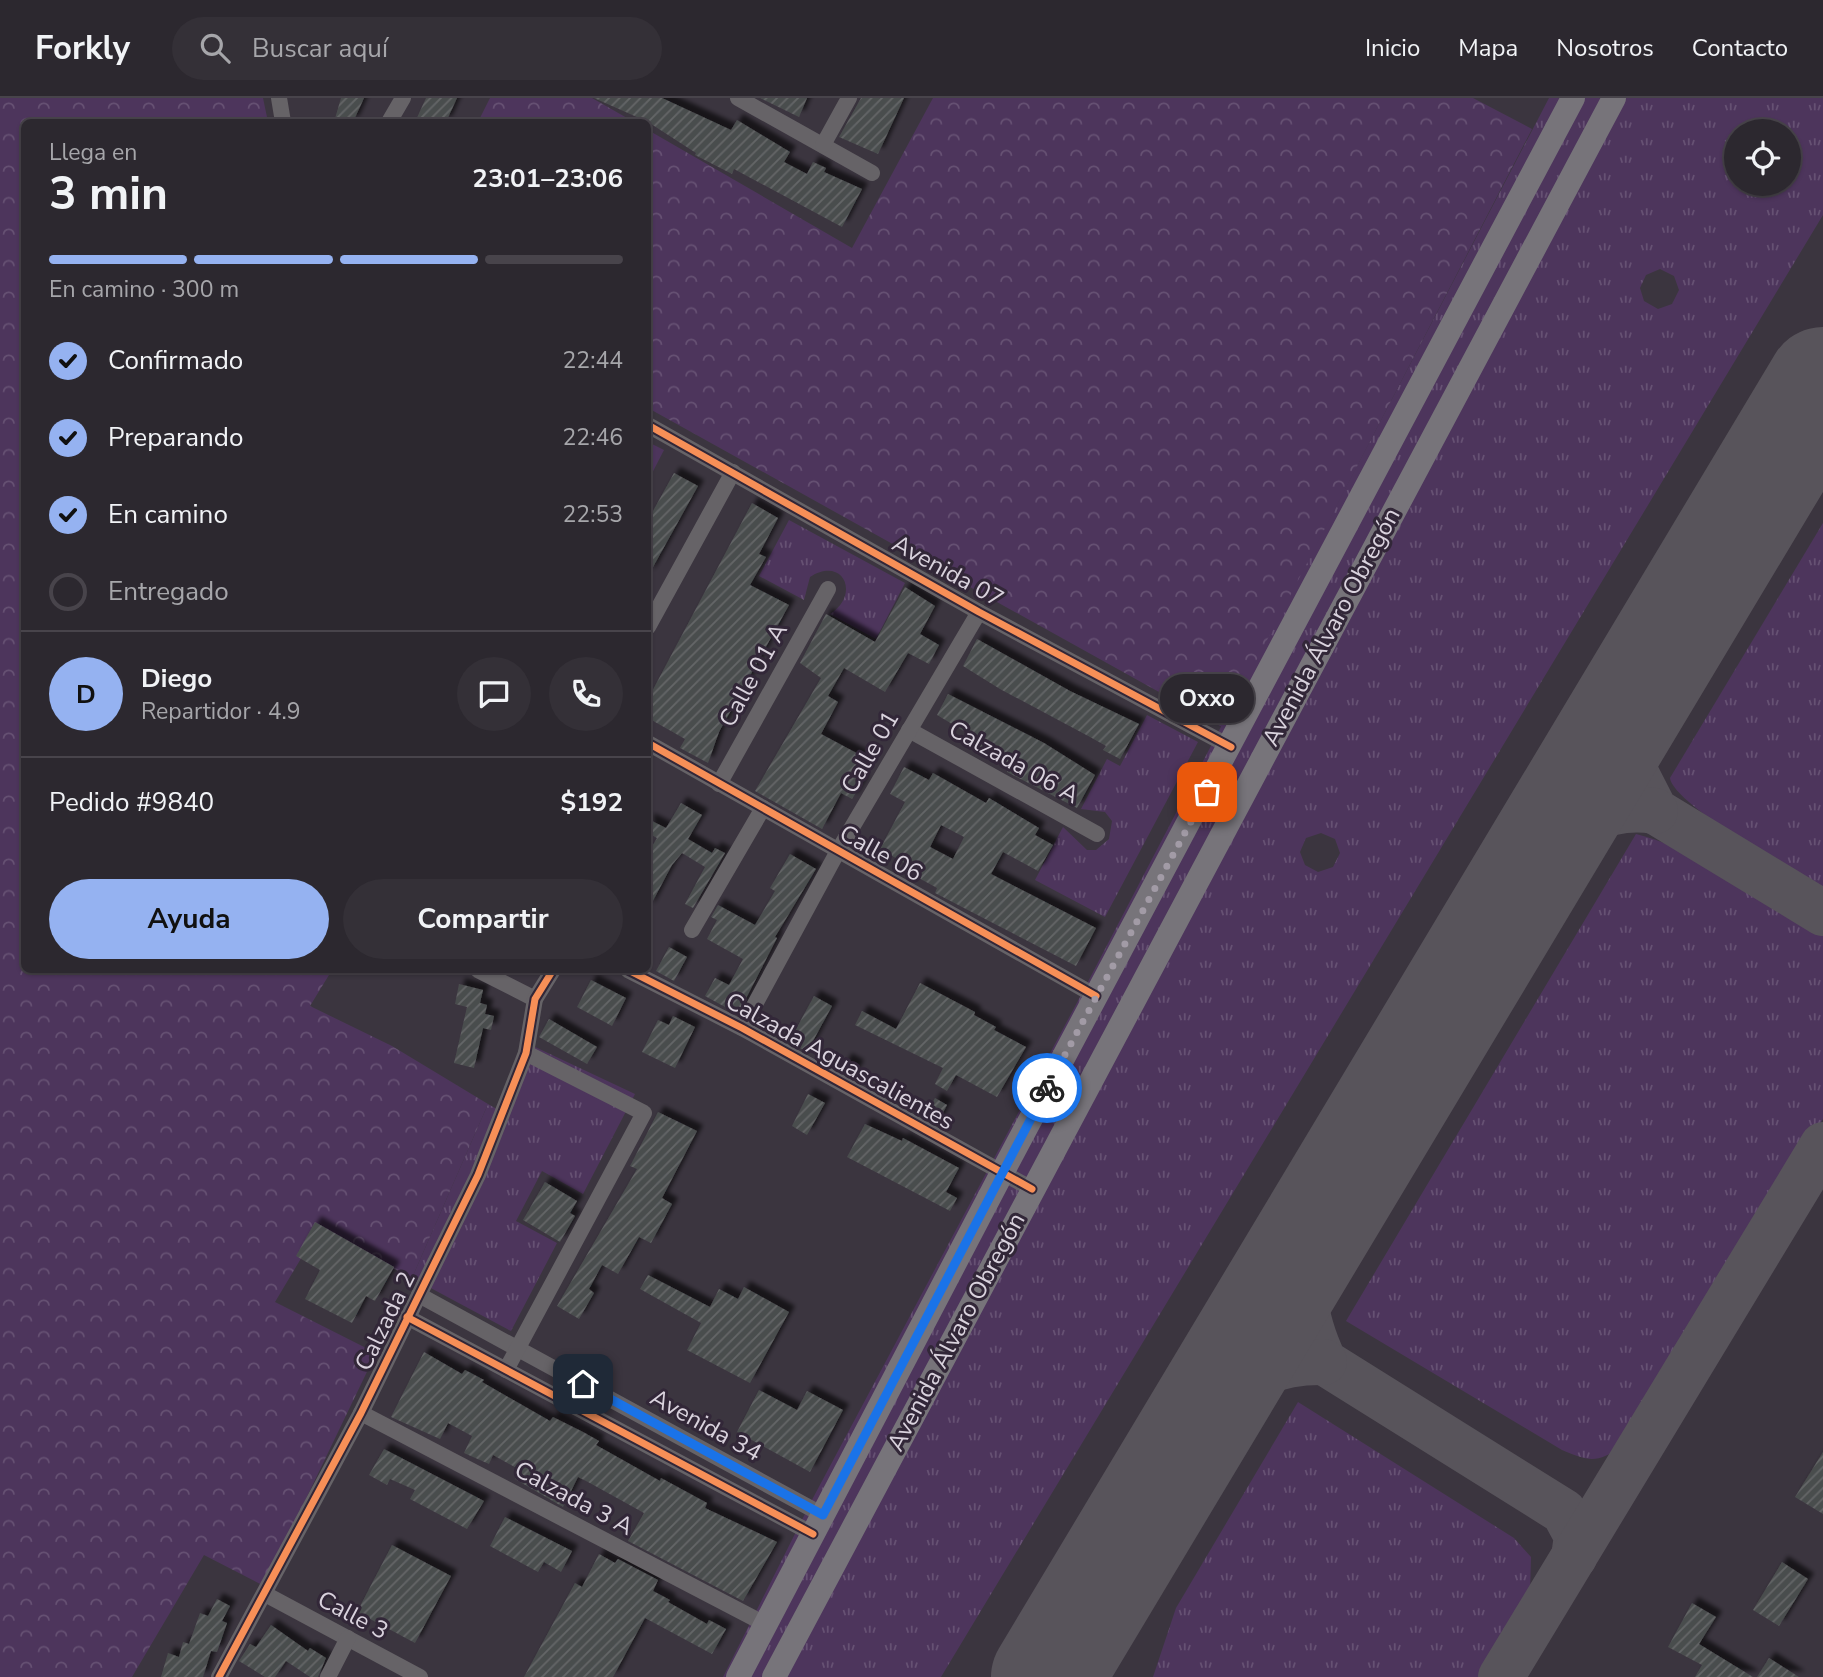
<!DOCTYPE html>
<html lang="es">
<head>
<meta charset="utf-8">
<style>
	body { margin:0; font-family:"Nunito Sans",sans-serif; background:#343037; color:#f1f3f6; height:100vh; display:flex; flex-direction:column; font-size:26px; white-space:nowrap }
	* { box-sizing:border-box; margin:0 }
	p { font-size:23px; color:#a6a6aa }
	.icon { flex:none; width:38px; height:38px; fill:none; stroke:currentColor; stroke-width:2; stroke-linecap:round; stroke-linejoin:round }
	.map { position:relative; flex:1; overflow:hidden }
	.sheet { position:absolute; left:21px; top:21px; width:630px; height:854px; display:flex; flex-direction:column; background:#2c282f; border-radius:10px; box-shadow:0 2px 5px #0004,0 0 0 2px #48444b }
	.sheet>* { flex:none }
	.buttons { position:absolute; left:1724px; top:21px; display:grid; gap:14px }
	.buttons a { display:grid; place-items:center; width:77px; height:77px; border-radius:50%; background:#2c282f; box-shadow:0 2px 5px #0004,0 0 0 2px #48444b; font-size:35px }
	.pin { position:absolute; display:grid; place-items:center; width:60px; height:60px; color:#fff; margin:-30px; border-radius:14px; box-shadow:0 4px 10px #0006 }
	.courier { position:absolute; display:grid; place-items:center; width:70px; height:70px; margin:-35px; border:5px solid #1a73e8; border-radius:50%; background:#fff; color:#222; box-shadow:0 2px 9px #0007 }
	.bubble { position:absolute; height:49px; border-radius:24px; background:#2c282f; box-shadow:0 2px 5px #0004,0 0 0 2px #48444b; font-size:23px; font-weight:700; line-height:49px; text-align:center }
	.headline em { font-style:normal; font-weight:700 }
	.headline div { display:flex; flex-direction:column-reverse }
	.headline { display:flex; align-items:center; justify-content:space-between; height:119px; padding:0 28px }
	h1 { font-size:46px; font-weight:700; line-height:52px }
	.bar { display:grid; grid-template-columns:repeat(4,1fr); gap:10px 7px; align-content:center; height:84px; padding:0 28px }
	.bar i { height:9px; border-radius:5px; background:#48444b }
	.bar .current { background:#95b2f1 }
	.bar p { grid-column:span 4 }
	.line { display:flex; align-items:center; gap:18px; padding:0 28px; border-top:2px solid #48444b }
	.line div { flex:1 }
	.round { display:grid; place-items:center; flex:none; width:74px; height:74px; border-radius:37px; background:#343037 }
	ol { padding:0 28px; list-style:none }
	li { display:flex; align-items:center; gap:21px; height:77px }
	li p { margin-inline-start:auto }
	li .icon { padding:7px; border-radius:50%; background:#95b2f1; color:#111; stroke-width:4 }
	li:last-child { color:#a6a6aa }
	li i { width:38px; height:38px; border:4px solid #48444b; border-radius:50% }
	.primary-button { display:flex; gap:14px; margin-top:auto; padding:14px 28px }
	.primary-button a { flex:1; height:80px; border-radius:42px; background:#95b2f1; color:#111; font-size:28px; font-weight:700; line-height:80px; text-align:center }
	.primary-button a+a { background:#343037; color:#f1f3f6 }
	header { display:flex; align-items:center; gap:42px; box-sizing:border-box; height:98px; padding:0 35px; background:#2c282f; border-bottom:2px solid #48444b }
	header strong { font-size:33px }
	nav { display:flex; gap:38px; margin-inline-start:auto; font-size:24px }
	.search { width:490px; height:63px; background:#343037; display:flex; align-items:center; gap:18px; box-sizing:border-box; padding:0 24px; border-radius:38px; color:#a6a6aa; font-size:26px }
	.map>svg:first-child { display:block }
	.grass { fill:url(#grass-tufts); fill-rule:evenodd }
	.forest { fill:url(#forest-crowns) }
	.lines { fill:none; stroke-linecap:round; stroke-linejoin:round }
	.taxiway { stroke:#58545b; stroke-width:46 }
	.runway { stroke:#58545b; stroke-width:112 }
	.building { fill:url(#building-hatch); fill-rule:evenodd; filter:url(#shadow) }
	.minor { stroke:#666367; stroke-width:16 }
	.primary { stroke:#77747a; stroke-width:24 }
	.cycleway-casing { stroke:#322738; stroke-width:11 }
	.cycleway { stroke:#f78f57; stroke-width:7 }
	.done { stroke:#a29ba6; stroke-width:7; stroke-dasharray:0 12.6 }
	.route { stroke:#1a73e8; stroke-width:9 }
	.labels { text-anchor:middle; stroke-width:6; stroke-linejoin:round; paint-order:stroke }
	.street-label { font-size:24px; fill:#d9d2dd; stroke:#322738 }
</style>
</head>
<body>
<header>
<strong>Forkly</strong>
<div class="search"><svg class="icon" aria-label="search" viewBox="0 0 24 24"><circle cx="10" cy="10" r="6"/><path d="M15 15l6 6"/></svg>Buscar aquí</div>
<nav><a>Inicio</a><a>Mapa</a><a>Nosotros</a><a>Contacto</a></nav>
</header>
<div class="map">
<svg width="1823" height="1579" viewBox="0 0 1823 1579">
	<defs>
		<pattern id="grass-tufts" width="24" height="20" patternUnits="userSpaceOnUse" patternTransform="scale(1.75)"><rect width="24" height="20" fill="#4d355c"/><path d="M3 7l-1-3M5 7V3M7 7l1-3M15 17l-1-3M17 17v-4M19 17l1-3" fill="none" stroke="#665173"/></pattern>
		<pattern id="forest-crowns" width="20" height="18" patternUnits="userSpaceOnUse" patternTransform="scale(1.75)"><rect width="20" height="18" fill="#4d355c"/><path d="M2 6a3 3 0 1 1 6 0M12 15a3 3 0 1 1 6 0" fill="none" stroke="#665173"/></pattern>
		<pattern id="building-hatch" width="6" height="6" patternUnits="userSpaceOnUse" patternTransform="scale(1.75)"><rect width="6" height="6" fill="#4a4d4e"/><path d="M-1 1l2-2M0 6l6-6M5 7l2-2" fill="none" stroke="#646667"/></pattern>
		<filter id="shadow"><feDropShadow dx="6" dy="-6" stdDeviation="2" flood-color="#0009"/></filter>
	</defs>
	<rect width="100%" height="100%" fill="#3b353f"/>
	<g class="grass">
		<path d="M1549,0H1823V117L941,1579H723L813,1400L1080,899ZM1736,33H1788V86H1736ZM1660,171L1674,178L1679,192L1672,206L1658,211L1644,203L1640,190L1646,177ZM1321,735L1335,741L1340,755L1333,769L1318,774L1305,767L1300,754L1306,740Z"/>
		<path d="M648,344L664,352L648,383Z"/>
		<path d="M789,422L905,485L876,541L830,516C861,496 843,458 810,479L804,502L759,478Z"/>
		<path d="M1823,425V790C1796,776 1673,706 1670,680Z"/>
		<path d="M1147,617L1198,644L1105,819L1035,782L1063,729L1087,752H1096L1109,741L1112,723L1105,714L1081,711L1107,661L1120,668Z"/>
		<path d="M1636,736C1705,754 1763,797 1823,834V1021L1623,1348C1597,1365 1590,1364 1562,1352L1346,1223Z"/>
		<path d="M533,948L635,996L583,1096L542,1073L516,1123L557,1145L511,1233L412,1180L488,1006L507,1017Z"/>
		<path d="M1298,1304L1514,1440L1531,1459L1530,1495L1479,1579H1153L1176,1510Z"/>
	</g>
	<g class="forest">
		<path d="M0,0H263L268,24H24V872H332L310,908L392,948L488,1006L412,1180L318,1132L275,1204L376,1255L264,1488L204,1457L132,1579H0Z"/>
		<path d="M490,0H592L634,24H478Z"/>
		<path d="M933,0H1473L1532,31L1222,629L648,310V32L852,150Z"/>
	</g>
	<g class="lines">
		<g class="taxiway">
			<path d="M1643,586L1631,613L1630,652L1632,668L1655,713L1823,815"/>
			<path d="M1535,765C1565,729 1608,705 1655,713"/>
			<path d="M1316,1130C1296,1177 1303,1219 1324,1264L1564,1414L1577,1438L1574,1459"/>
			<path d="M1203,1318C1235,1281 1275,1263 1324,1264"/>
			<path d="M1061,1579L1064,1557L1074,1533"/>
			<path d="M1501,1579L1823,1047"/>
		</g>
		<path class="runway" d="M1047,1579L1823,285"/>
	</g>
	<g class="building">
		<path d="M341,0H364L353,24H334Z"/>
		<path d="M426,0H457L446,24H415Z"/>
		<path d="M594,0H662L731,32L737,22L790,54L784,64L807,76L813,64L826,70L824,74L862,91L842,129L734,71L732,76L695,57L696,55L648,24Z"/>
		<path d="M760,0H807L799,19Z"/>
		<path d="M861,0H904L878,56L839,39Z"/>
		<path d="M674,375L698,388L648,478V422Z"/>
		<path d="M752,405L778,420L759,456L766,459L750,487L789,507L719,634L708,665L680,650L685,641L648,620V601Z"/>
		<path d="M905,489L935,508L920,536L939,547L929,566L908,555L885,594L844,570L828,598L838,604L821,636L862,658L852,677L863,683L852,701L841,695L822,731L755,693L821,580L800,565L826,516L875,544Z"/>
		<path d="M977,541L1070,593L1139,626L1120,661L1103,652L1106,648L1090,639L1000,591L963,568Z"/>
		<path d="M948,596L1044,645L1095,677L1077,710L1007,674L1009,671L991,661L993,657L976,647L979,642L937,617Z"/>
		<path d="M904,669L929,682L933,675L986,705L989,700L1039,730L1035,737L1053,747L1038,773L1003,754L991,776L1096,830L1076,868L935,795L937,790L917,779L920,774L880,751L905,704L890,696ZM941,727L964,739L953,761L930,749Z"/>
		<path d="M681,705L702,717L688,741L712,755L715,750L725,755L693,810L685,806L705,769L682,755L672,767L648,812V755L657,740L648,735V721L666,730Z"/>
		<path d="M790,756L816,771L775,839L777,840L738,916L705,898L715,880L729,887L743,861L707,841L717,822L711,819L718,807L755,827L775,793L770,790Z"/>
		<path d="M669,849L687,859L674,883L656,873Z"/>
		<path d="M591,882L626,900L612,928L577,909Z"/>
		<path d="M920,885L975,914L974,917L996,929L994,932L1026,949L997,999L956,977L947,993L935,986L943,970L855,927L862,913L896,931Z"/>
		<path d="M459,886L483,892L480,905L487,907L485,916L494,918L491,932L483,930L474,970L454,965L467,909L455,906Z"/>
		<path d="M814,898L832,908L807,954L789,944Z"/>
		<path d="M673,918L695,929L675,970L642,954L658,922L669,927Z"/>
		<path d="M549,921L597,949L587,966L539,939Z"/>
		<path d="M846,961L858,968L852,979L840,972Z"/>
		<path d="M808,996L825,1005L807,1037L792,1028Z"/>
		<path d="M935,1000L947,1007L937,1026L925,1020Z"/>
		<path d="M658,1014L697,1033L662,1100L672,1106L651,1145L639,1139L618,1176L602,1167L589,1191L594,1195L579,1221L557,1208L637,1071L630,1068Z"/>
		<path d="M865,1026L902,1043L903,1040L959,1070L946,1094L957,1100L950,1113L847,1059Z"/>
		<path d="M545,1084L577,1103L570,1115L575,1118L560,1144L523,1122Z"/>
		<path d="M315,1124L394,1169L375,1203L366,1198L352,1225L305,1201L320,1172L296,1158Z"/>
		<path d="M648,1177L710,1209L719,1191L738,1201L744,1189L789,1214L750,1285L687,1252L701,1225L640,1191Z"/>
		<path d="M424,1254L462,1276L465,1272L484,1282L482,1284L550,1323L553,1319L583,1334L599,1343L596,1347L660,1383L661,1380L707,1405L705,1410L777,1444L743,1503L628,1443L644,1415L588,1384L578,1379L563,1409L515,1381L520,1372L493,1357L489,1366L464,1355L472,1338L448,1325L440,1341L391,1319Z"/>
		<path d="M759,1292L797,1312L807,1293L843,1312L810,1374L737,1334Z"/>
		<path d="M384,1351L484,1403L467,1431L410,1401L415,1392L390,1381L387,1387L369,1377Z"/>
		<path d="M1823,1354V1416L1795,1399Z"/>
		<path d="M505,1419L572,1453L561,1474L544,1464L538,1474L490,1448Z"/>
		<path d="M392,1447L451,1478L415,1545L357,1514Z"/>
		<path d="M599,1456L615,1465L618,1461L658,1482L653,1493L670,1502L668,1504L707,1526L709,1522L726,1531L712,1556L645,1520L613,1579H524L575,1485L582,1489Z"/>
		<path d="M1782,1464L1808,1481L1779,1528L1753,1512Z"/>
		<path d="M217,1501L230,1508L222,1523L227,1525L217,1554L211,1553L203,1579H161L168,1555L179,1559L183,1544L189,1546L200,1515L208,1518Z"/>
		<path d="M1692,1505L1716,1519L1699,1546L1753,1579H1695L1702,1567L1668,1549Z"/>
		<path d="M271,1527L308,1553L310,1550L326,1560L318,1579H310L286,1563L275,1579H265L239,1563L250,1546L256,1549Z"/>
		<path d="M1769,1560L1799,1579H1757Z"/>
	</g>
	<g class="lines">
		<g class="minor">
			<path d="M279,0L283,24"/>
			<path d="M738,0L872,75"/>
			<path d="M389,24L403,0"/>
			<path d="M823,47L849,0"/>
			<path d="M648,327L979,514L1231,649"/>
			<path d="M648,529L733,374"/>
			<path d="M909,632L1097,736"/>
			<path d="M648,645L1096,898"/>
			<path d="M719,686L828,491"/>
			<path d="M692,832L763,710"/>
			<path d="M478,872L535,901"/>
			<path d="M628,872L742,930L1032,1091"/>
			<path d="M742,930L838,753L979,514"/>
			<path d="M419,1197L823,1417"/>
			<path d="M407,1219L813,1436"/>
			<path d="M506,1272L644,1015L526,955"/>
			<path d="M361,1315L765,1526"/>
			<path d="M265,1496L420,1579"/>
			<path d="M219,1579L361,1315L478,1077L526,955L535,901L553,872"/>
			<path d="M328,1579L348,1540"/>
		</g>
		<g class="primary">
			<path d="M738,1579L1002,1075L1573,0"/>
			<path d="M774,1579L1614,0"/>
		</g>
		<g class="cycleway-casing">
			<g id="cycleway">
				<path d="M648,327L979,514L1231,649"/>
				<path d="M648,645L1096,898"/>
				<path d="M628,872L742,930L1032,1091"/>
				<path d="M407,1219L813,1436"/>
				<path d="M219,1579L361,1315L478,1077L526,955L535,901L553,872"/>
			</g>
		</g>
		<use href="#cycleway" class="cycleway"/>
	</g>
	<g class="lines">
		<path class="done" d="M1047,990L1207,694"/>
		<path class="route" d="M583,1286L823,1417L1047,990"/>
	</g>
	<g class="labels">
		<g class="street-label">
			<text transform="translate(948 473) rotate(29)" y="8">Avenida 07</text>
			<text transform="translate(1331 529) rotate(-62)" y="8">Avenida Álvaro Obregón</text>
			<text transform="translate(753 577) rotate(-61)" y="8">Calle 01 A</text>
			<text transform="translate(870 654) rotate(-60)" y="8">Calle 01</text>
			<text transform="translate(1014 664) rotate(29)" y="8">Calzada 06 A</text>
			<text transform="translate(881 755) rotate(29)" y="8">Calle 06</text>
			<text transform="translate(840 963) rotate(29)" y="8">Calzada Aguascalientes</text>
			<text transform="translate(385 1223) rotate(-64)" y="8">Calzada 2</text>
			<text transform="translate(956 1234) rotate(-62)" y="8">Avenida Álvaro Obregón</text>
			<text transform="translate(706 1327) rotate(29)" y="8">Avenida 34</text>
			<text transform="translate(574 1400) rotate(28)" y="8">Calzada 3 A</text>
			<text transform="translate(353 1517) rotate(28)" y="8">Calle 3</text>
		</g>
	</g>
</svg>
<div class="buttons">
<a><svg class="icon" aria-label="locate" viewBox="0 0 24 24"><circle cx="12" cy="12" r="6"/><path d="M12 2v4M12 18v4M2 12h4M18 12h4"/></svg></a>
</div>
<div class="pin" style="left:1207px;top:694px;background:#ea580c"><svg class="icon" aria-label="bag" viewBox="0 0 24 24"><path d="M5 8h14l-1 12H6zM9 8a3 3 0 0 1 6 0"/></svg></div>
<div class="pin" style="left:583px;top:1286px;background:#1f2937"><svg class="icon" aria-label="home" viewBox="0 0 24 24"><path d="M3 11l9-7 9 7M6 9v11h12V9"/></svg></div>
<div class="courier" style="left:1047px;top:990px"><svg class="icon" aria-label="bike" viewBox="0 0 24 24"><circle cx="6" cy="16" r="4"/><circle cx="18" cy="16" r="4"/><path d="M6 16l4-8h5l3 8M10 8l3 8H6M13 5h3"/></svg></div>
<div class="bubble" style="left:1160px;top:576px;width:94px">Oxxo</div>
<section class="sheet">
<div class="headline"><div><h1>3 min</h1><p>Llega en</p></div><em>23:01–23:06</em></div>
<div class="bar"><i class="current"></i><i class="current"></i><i class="current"></i><i></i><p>En camino · 300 m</p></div>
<ol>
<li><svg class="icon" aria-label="check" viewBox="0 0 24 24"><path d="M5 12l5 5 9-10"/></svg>Confirmado<p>22:44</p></li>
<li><svg class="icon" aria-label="check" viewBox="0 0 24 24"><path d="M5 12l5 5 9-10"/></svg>Preparando<p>22:46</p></li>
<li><svg class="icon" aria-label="check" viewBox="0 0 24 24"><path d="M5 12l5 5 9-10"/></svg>En camino<p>22:53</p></li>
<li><i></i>Entregado</li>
</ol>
<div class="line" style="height:126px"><b class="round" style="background:#95b2f1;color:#111">D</b><div><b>Diego</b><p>Repartidor · 4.9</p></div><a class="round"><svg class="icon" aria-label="chat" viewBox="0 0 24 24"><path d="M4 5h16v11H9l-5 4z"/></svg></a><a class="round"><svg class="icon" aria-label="phone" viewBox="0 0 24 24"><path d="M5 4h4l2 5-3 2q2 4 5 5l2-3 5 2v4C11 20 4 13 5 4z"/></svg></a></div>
<div class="line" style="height:91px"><div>Pedido #9840</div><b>$192</b></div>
<div class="primary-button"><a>Ayuda</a><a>Compartir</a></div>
</section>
</div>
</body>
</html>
